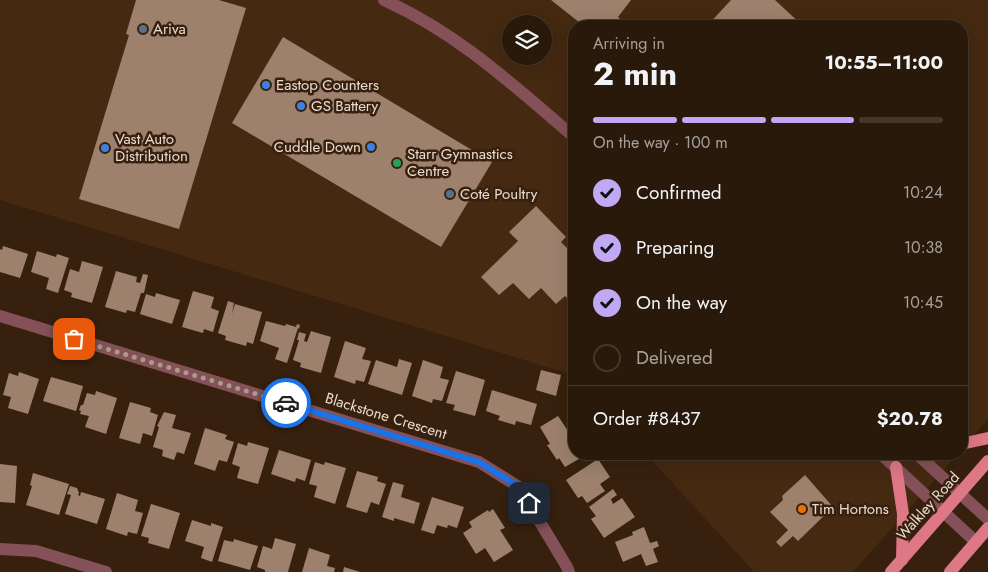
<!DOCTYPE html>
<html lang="en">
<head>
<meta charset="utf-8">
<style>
	body { margin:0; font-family:Jost,sans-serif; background:#312213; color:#f1f3f6; height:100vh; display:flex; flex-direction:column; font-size:19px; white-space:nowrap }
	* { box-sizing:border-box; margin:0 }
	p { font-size:16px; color:#a5a09c }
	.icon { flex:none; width:28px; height:28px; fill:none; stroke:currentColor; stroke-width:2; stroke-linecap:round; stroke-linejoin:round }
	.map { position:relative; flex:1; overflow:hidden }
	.panel { position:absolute; left:568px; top:20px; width:400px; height:440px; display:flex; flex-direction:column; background:#29190a; border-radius:20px; box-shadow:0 5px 20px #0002,0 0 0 1px #45382b }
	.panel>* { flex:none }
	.fabs { position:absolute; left:502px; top:15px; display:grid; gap:10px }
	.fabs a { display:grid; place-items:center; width:50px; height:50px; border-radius:50%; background:#29190a; box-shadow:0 5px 20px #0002,0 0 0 1px #45382b; font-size:25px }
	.pin { position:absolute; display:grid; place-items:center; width:42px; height:42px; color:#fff; margin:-21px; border-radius:10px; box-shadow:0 2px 8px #0006 }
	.courier { position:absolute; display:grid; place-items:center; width:50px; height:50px; margin:-25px; border:4px solid #1a73e8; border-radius:50%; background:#fff; color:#222; box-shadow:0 1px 6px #0007 }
	.headline em { font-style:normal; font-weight:700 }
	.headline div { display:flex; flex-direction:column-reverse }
	.headline { display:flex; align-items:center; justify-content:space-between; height:85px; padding:0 25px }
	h1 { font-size:32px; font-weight:700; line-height:38px }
	.bar { display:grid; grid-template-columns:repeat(4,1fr); gap:8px 5px; align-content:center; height:60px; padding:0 25px }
	.bar i { height:6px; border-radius:4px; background:#45382b }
	.bar .on { background:#c0a8f4 }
	.bar p { grid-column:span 4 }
	.line { display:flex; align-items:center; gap:12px; padding:0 25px; border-top:1px solid #45382b }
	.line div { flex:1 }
	ol { padding:0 25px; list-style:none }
	li { display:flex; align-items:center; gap:15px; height:55px }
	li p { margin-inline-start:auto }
	li .icon { padding:5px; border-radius:50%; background:#c0a8f4; color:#111; stroke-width:4 }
	li:last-child { color:#a5a09c }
	li i { width:28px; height:28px; border:2px solid #45382b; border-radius:50% }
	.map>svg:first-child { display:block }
	.built { fill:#452911; fill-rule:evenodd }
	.building { fill:#9d816d }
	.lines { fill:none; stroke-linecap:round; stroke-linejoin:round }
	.minor { stroke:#835157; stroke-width:12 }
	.major { stroke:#de7786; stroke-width:12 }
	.done { stroke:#ab9a8c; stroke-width:5; stroke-dasharray:0 9 }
	.route { stroke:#1a73e8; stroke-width:6 }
	.service-dot { fill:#5c6f8a; stroke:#37210e; stroke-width:2 }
	.shop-dot { fill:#3f7fe0; stroke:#37210e; stroke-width:2 }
	.leisure-dot { fill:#2e9e5b; stroke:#37210e; stroke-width:2 }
	.food-dot { fill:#e8710a; stroke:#37210e; stroke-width:2 }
	.labels { text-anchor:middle; stroke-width:5; stroke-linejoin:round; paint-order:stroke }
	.poi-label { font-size:15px; fill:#eadbd0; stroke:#37210e; text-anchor:start }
	.street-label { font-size:15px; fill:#eadbd0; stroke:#37210e }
</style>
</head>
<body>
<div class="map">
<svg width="988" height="572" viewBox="0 0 988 572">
	<rect width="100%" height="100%" fill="#37210e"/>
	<g class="built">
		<path d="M0,0H988V419L961,450V26H574V375L0,200ZM511,24H544V56H511Z"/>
		<path d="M646,454H958L853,572H754Z"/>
	</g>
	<g class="building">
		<path d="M136,0H219L246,8L179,229L79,199L129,35L126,34Z"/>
		<path d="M551,0H631L618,17L624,23L623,26H584Z"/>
		<path d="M731,0H775L803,26H707Z"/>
		<path d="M283,37L492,162L441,247L232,123Z"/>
		<path d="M536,206L566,237L561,242L574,255V305L565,296L556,304L541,288L529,299L513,283L499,295L481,277L518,241L509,232Z"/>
		<path d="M3,246L28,254L20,278L0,272V249L2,250Z"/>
		<path d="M37,251L56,257L57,254L69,258L58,293L46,289L49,278L31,272Z"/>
		<path d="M82,261L103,267L92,303L71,297L72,293L64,290L70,269L79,272Z"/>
		<path d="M116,271L137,277L136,282L140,283L143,274L148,275L144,293H141L135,312L127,310L126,313L105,307Z"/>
		<path d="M193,291L214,297L211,308L219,311L213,332L204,329L203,333L182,327Z"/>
		<path d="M156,293L180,300L172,324L140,314L146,294L155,297Z"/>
		<path d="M228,301L234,303L232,314L235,304L262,312L253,344L247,342L246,346L225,340L226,336L218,333Z"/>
		<path d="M266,321L285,326L286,324L296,327L297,324L300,325L299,329L298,328L287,363L275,359L279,348L260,341Z"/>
		<path d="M311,331L331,337L321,373L300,367L301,363L293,360L299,340H297L299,332L306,334L304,341L307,342Z"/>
		<path d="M345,341L366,348L362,359L371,361L364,382L356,380L355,384L334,377Z"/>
		<path d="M399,359L412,363L402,395L368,384L376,360L397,367Z"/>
		<path d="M423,360L443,367L440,378L449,380L442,401L433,399L432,403L412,396Z"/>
		<path d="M541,370L561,375L556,396L536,390Z"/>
		<path d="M456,371L485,380L475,416L453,410L455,405L446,403Z"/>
		<path d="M19,372L39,379L28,414L8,408L11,397L3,395L9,373L18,376Z"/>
		<path d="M51,377L83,386L76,411L43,401Z"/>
		<path d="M492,390L537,404L531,425L516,421L515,425L498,420L500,416L486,411Z"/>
		<path d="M96,391L117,398L106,434L85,427L89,416L80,414L81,411L79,410L81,405H83L87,393L95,395Z"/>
		<path d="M130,402L151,408L150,412L158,415L152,436L143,433L140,444L119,438Z"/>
		<path d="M164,412L176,415L172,428L191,433L184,454L177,452L174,460L162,456L163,450L153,447L159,427L157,426Z"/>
		<path d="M558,416L574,440V454H582L584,456L565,467L559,458L557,460L547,445L550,444L540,427Z"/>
		<path d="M205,428L227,435L225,439L234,442L227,462L219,460L215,471L194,464Z"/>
		<path d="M248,442L269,448L258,484L237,478L240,467L232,464L238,443L247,446Z"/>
		<path d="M279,450L311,460L305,481L296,478L295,482L271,474Z"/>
		<path d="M598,459L610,477L600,484L605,491L587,503L582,496L578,498L566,480Z"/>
		<path d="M315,462L324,465L325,462L346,468L335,504L314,497L317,486L309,484Z"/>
		<path d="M0,464L17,466L15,503L0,502Z"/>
		<path d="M357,471L378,477L377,481L386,484L379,505L371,502L367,513L346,507Z"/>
		<path d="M33,473L69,484L59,515L26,505L32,486L30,485Z"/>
		<path d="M805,475L833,507L798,541L793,536L781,547L776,542L788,530L770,512L783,500L782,496Z"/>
		<path d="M393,482L404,485L401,497L420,503L414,524L394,518V521L382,517Z"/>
		<path d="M70,486L77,488L79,493L78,495L80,496L81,492L105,499L97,524L65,514L71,495L67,494Z"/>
		<path d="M613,489L617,495L611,499L613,504L622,498L635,517L604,538L591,519L596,516L589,507Z"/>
		<path d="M117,493L138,500L135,511L143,513L137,534L128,532L127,536L106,529Z"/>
		<path d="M432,497L464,507L457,528L448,525L447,528L437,525L434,534L421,530Z"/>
		<path d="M151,504L180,513L169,549L148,543L149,538L141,536Z"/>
		<path d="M493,509L505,528L500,530L513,550L494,562L485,548L476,554L463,533L472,527L469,522L488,510L489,512Z"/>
		<path d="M192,520L211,526V523L223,527L212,562L201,558L204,547L185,541Z"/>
		<path d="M644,527L650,543L657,541L659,546L653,549L658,562L646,566L641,554L623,562L615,542L633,535L632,532Z"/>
		<path d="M275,538L296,544L288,572H265V570L257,567L263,546L272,549Z"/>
		<path d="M234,539L258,546L250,570L218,561L224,540L233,542Z"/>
		<path d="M309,548L330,555L327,566L335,568L334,572H302Z"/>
		<path d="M344,567L360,572H343Z"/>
	</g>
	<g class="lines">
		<g class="minor">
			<path d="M384,0C459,34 512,84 574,137"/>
			<path d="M0,316L479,462L519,487L567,567L569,572"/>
			<path d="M881,454L976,542"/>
			<path d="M917,454L988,519"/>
			<path d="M0,549L36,551L106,572"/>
		</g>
		<g class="major">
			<path d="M961,444L988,438"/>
			<path d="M896,467L903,514L902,560"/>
			<path d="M891,572L988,461"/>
			<path d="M950,572L988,528"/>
		</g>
	</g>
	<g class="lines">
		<path class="done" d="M74,339L286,403"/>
		<path class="route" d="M286,403L479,462L519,487L529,503"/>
	</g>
	<g class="service-dot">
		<circle cx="143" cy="29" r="5"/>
		<circle cx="450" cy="194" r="5"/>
	</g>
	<g class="shop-dot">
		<circle cx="266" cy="85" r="5"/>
		<circle cx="301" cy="106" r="5"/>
		<circle cx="371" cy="147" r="5"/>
		<circle cx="105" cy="148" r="5"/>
	</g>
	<circle class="leisure-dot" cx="397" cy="163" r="5"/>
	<circle class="food-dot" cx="802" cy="509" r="5"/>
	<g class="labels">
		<g class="poi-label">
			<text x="153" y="34">Ariva</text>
			<text x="276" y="90">Eastop Counters</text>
			<text x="311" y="111">GS Battery</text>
			<text x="115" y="144">Vast Auto<tspan x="115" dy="17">Distribution</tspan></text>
			<text x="361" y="152" text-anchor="end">Cuddle Down</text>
			<text x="407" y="159">Starr Gymnastics<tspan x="407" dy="17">Centre</tspan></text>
			<text x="460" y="199">Coté Poultry</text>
			<text x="812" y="514">Tim Hortons</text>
		</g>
		<g class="street-label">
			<text transform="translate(386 416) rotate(17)" y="5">Blackstone Crescent</text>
			<text transform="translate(928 506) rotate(-48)" y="5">Walkley Road</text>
		</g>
	</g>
</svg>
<div class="fabs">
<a><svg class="icon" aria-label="layers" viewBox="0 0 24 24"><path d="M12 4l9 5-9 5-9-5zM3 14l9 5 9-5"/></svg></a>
</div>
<div class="pin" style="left:74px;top:339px;background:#ea580c"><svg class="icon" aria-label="bag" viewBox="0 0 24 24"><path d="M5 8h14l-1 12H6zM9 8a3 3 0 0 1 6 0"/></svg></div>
<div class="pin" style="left:529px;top:503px;background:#1f2937"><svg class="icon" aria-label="home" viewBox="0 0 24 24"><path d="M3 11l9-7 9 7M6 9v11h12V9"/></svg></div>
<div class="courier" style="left:286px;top:403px"><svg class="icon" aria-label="car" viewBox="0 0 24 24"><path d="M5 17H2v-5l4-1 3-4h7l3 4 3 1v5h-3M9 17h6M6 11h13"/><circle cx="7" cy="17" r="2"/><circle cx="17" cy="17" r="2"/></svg></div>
<section class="panel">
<div class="headline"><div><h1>2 min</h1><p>Arriving in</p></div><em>10:55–11:00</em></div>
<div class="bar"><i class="on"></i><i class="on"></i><i class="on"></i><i></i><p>On the way · 100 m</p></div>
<ol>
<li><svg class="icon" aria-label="check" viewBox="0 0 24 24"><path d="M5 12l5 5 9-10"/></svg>Confirmed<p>10:24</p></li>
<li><svg class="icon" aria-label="check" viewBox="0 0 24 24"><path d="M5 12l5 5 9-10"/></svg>Preparing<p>10:38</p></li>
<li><svg class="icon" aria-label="check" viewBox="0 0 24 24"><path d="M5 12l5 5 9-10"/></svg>On the way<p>10:45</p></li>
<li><i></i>Delivered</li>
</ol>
<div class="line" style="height:65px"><div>Order #8437</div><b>$20.78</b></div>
</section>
</div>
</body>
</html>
